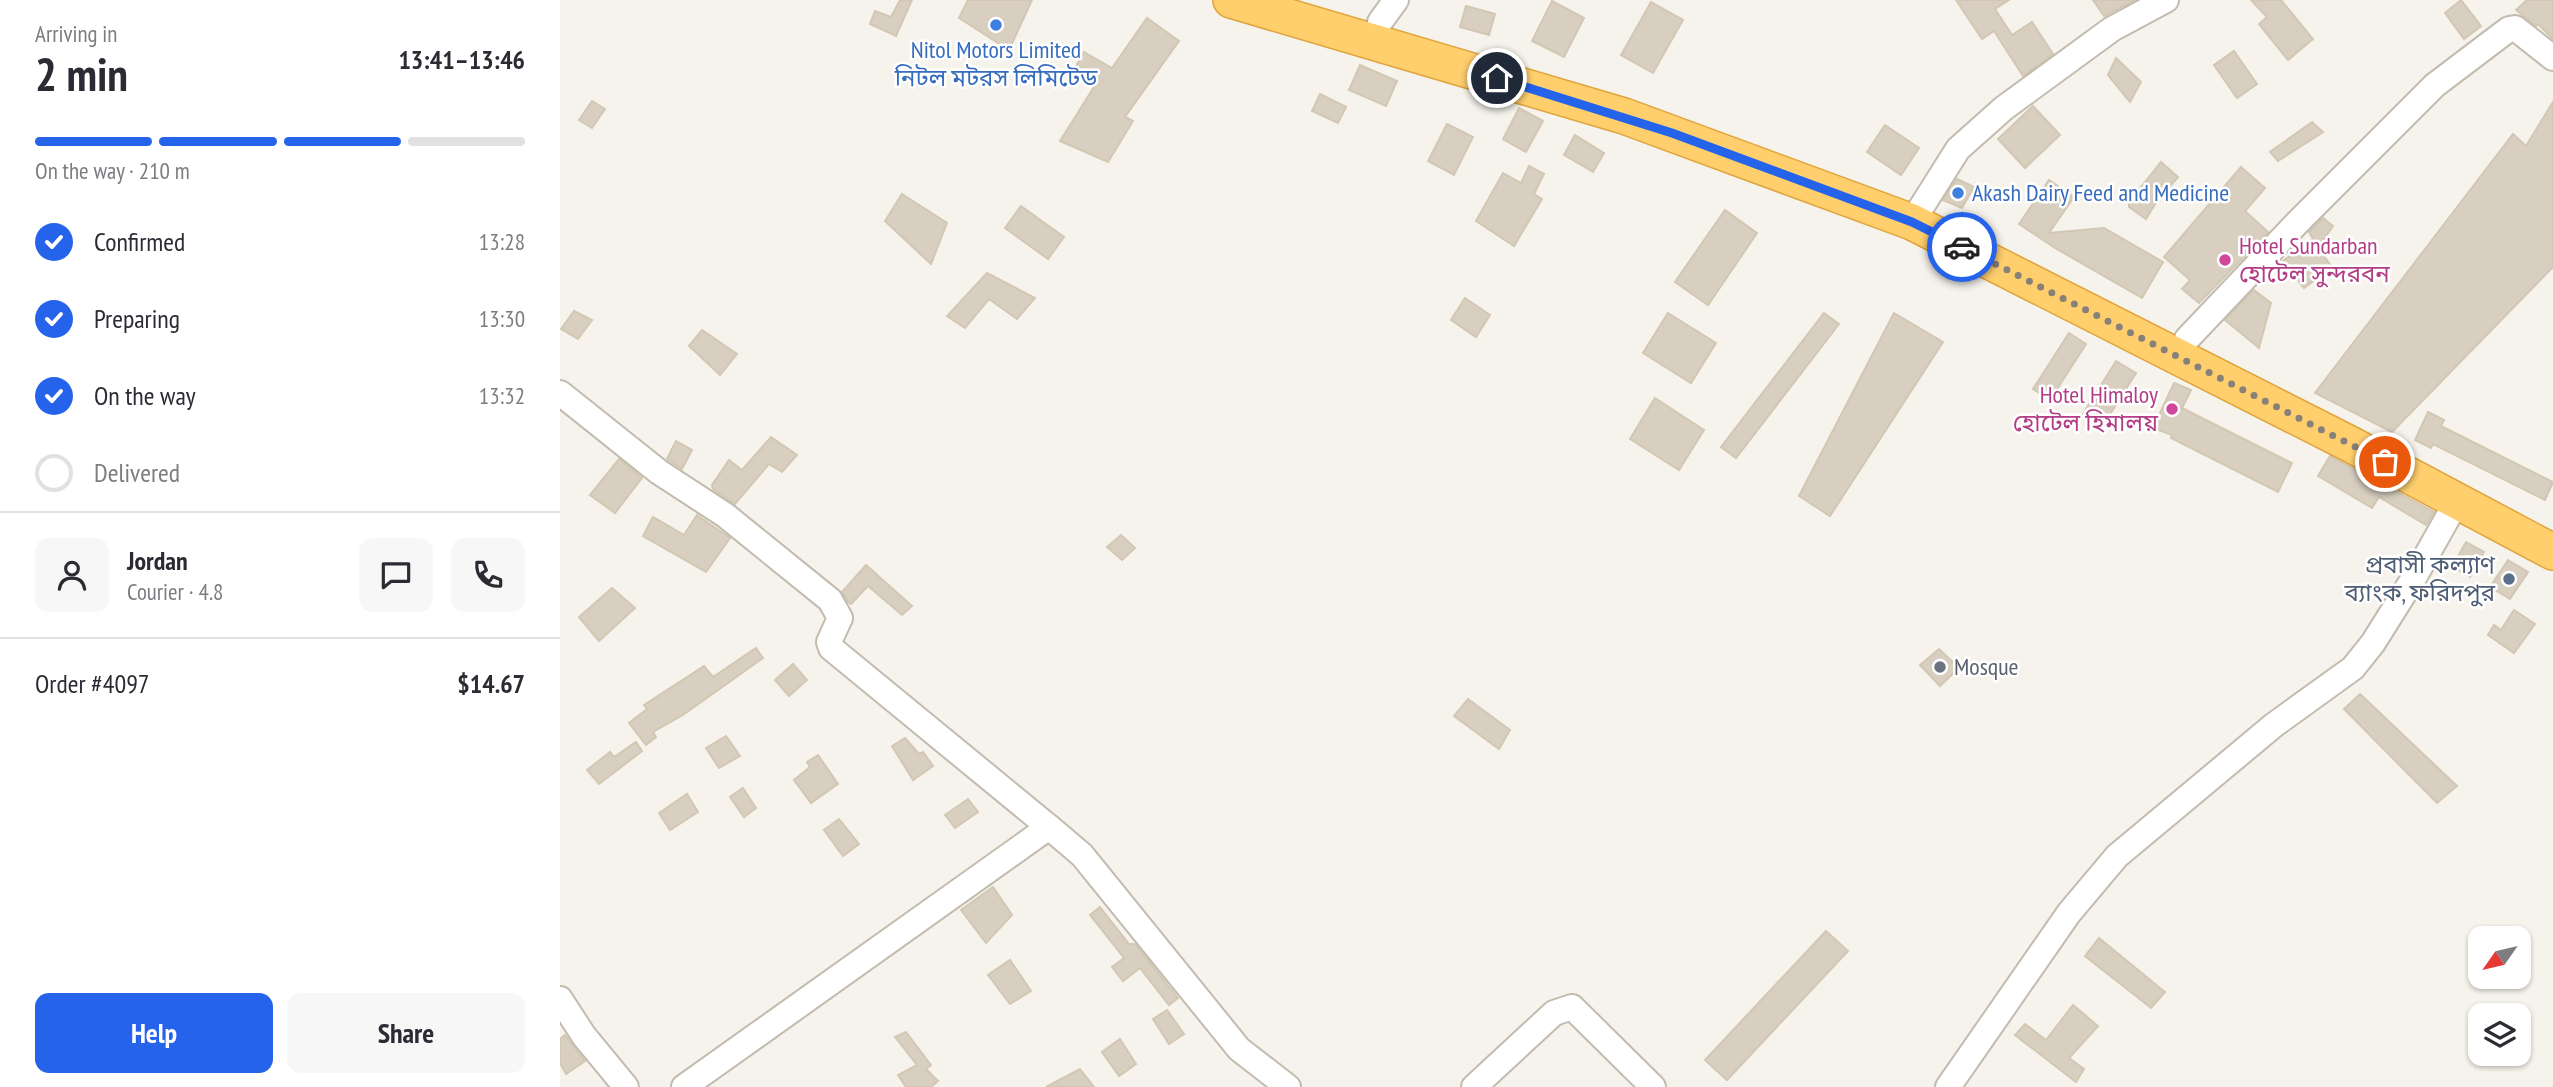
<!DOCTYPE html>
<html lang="en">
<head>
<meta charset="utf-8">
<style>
	body { margin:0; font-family:"PT Sans Narrow","Noto Sans Bengali",sans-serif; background:#f7f7f7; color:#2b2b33; height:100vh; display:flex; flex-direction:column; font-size:26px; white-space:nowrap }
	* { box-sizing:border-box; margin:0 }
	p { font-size:23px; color:#7c7c81 }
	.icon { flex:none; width:38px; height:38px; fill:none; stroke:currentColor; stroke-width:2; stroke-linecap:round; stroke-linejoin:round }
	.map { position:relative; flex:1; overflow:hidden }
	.drawer { display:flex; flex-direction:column; background:#fff; width:560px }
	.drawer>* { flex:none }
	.needle { width:46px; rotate:236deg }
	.controls { position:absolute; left:1908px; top:926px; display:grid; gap:14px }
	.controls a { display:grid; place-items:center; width:63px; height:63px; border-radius:14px; background:#fff; box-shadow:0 2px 5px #0004; font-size:35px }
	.pin { position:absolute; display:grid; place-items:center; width:60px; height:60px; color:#fff; margin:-30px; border:4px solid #fff; border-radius:50%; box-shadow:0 2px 7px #0007 }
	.courier { position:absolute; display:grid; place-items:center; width:70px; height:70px; margin:-35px; border:5px solid #2563eb; border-radius:50%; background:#fff; color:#222; box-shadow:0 2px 9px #0007 }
	.head em { font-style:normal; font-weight:700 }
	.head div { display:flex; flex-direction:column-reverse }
	.head { display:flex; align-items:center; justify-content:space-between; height:119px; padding:0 35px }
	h1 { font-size:46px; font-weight:700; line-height:52px }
	.bar { display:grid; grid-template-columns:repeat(4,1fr); gap:10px 7px; align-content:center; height:84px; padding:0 35px }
	.bar i { height:9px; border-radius:5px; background:#e1e1e2 }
	.bar .on { background:#2563eb }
	.bar p { grid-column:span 4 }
	.line { display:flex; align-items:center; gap:18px; padding:0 35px; border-top:2px solid #e1e1e2 }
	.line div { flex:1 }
	.round { display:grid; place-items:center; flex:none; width:74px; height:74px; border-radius:14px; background:#f7f7f7 }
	ol { padding:0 35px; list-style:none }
	li { display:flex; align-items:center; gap:21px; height:77px }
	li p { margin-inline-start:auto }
	li .icon { padding:7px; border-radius:50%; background:#2563eb; color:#fff; stroke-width:4 }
	li:last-child { color:#7c7c81 }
	li i { width:38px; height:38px; border:4px solid #e1e1e2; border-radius:50% }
	.action { display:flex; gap:14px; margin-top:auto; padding:14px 35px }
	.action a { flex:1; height:80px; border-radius:14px; background:#2563eb; color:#fff; font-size:28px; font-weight:700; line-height:80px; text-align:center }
	.action a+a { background:#f7f7f7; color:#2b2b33 }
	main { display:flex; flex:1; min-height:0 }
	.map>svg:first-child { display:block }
	.building { fill:#d8cfc1; stroke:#d3c7b4; stroke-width:2 }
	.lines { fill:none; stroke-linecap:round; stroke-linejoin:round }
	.minor-casing { stroke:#c2bbae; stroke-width:28 }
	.highway-casing { stroke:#e0a43c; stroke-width:38 }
	.minor { stroke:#fff; stroke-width:24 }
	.highway { stroke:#ffcf6e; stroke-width:35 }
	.done { stroke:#878178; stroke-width:7; stroke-dasharray:0 12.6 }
	.route { stroke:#2563eb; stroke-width:9 }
	.shop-dot { fill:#3f7fe0; stroke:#fff; stroke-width:2.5 }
	.hotel-dot { fill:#d1479c; stroke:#fff; stroke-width:2.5 }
	.service-dot { fill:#5c6f8a; stroke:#fff; stroke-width:2.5 }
	.worship-dot { fill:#6b7280; stroke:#fff; stroke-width:2.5 }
	.labels { text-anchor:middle; stroke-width:5; stroke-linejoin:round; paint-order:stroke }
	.shop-label { font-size:24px; fill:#366cbe; stroke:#fff }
	.hotel-label { font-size:24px; fill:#b23c85; stroke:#fff; text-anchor:start }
	.service-label { font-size:24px; fill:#4e5e75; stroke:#fff; text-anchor:end }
	.worship-label { font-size:24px; fill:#5b616d; stroke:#fff; text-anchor:start }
</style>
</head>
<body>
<main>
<section class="drawer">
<div class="head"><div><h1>2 min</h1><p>Arriving in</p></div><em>13:41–13:46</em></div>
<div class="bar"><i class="on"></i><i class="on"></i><i class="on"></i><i></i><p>On the way · 210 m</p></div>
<ol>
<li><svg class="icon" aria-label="check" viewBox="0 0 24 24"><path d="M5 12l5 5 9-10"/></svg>Confirmed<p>13:28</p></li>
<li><svg class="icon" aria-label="check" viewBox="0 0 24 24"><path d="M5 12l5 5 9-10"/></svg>Preparing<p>13:30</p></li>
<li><svg class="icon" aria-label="check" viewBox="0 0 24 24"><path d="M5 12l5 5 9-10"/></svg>On the way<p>13:32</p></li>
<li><i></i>Delivered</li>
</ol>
<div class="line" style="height:126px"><a class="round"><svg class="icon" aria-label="person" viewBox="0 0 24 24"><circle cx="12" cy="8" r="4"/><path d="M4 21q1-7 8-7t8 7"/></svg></a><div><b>Jordan</b><p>Courier · 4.8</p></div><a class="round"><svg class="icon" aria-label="chat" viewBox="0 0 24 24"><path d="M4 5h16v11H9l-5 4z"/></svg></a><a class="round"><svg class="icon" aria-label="phone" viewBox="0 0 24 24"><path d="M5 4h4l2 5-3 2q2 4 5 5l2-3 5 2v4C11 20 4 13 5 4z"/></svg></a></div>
<div class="line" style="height:91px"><div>Order #4097</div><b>$14.67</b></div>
<div class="action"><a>Help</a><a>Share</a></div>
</section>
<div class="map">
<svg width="1993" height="1087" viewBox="0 0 1993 1087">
	<rect width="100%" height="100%" fill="#f6f3ec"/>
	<g class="building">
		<path d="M340,0H352L336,36L310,24L315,11L331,17Z"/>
		<path d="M408,0H472L449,50L399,18Z"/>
		<path d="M1396,0H1449L1435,9L1452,35L1472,22L1493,54L1463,76L1434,31L1422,39Z"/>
		<path d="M1533,0H1575L1544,16Z"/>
		<path d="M1691,0H1721L1753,39L1728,60L1699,24L1707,17Z"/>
		<path d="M1901,0L1921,26L1904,39L1885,13Z"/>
		<path d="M1967,0H1993V39L1978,24L1976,26L1956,10Z"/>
		<path d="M992,1L1024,18L1004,57L972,41Z"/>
		<path d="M1091,2L1123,20L1093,73L1061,55Z"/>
		<path d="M906,6L935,14L929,35L900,27Z"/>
		<path d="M587,18L619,41L565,117L573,121L548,162L500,141L539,79L516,66L524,52L552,68Z"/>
		<path d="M1674,51L1697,84L1677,98L1654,65Z"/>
		<path d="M1556,58L1581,82L1570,102L1548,75Z"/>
		<path d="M800,65L837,81L826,106L789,90Z"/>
		<path d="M760,94L786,107L778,123L752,111Z"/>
		<path d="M32,101L45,109L32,128L19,120Z"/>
		<path d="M1993,102V267L1832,432L1755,393L1953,134L1966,146Z"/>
		<path d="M1473,106L1500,135L1465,168L1438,139Z"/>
		<path d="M959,108L983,121L966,152L943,139Z"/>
		<path d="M1752,122L1763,132L1718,161L1710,152Z"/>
		<path d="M887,124L913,137L894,175L868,161Z"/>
		<path d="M1325,125L1359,148L1341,175L1307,152Z"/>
		<path d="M1015,135L1044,153L1033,172L1004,155Z"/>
		<path d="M1601,162L1618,177L1597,201L1586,219L1569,207V202Z"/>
		<path d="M969,166L984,174L974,194L982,199L954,246L916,221L943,173L961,183Z"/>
		<path d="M1681,167L1705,188L1685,211L1708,232L1639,303L1622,289L1630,280L1604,257Z"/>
		<path d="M1397,179L1414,187L1402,208L1383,200Z"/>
		<path d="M1489,180L1514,197L1489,233L1544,228L1603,262L1582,298L1495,248L1459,224Z"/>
		<path d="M342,194L387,223L371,264L325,221Z"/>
		<path d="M461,206L504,237L488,259L445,228Z"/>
		<path d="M1165,210L1197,233L1148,305L1115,282Z"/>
		<path d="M1763,218L1773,226L1758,248L1772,267L1744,288L1723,261L1753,239L1749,232Z"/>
		<path d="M427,273L475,298L457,319L429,299L405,328L387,316Z"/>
		<path d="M1694,290L1711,303L1699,348L1665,320Z"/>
		<path d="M905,298L930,315L916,337L891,320Z"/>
		<path d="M14,311L32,320L18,339L1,329Z"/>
		<path d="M1108,313L1156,343L1131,383L1083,353Z"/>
		<path d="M1264,313L1279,324L1176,458L1161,447Z"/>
		<path d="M1334,313L1383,342L1270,516L1239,496Z"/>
		<path d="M142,330L177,354L160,375L129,346Z"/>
		<path d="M1509,333L1526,344L1490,400L1473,389Z"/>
		<path d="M1556,361L1576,373L1540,430L1521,417Z"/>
		<path d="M1614,383L1631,390L1622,408L1732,463L1718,492L1611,438L1612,435L1593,428Z"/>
		<path d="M1095,398L1144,430L1119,470L1070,439Z"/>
		<path d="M1868,412L1884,420L1881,426L1993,482L1985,500L1873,444L1871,448L1855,440Z"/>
		<path d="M211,437L237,455L222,472L209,464L175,504L153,489L152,485L169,460L182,470Z"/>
		<path d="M116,441L132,450L122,469L107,459Z"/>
		<path d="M1770,456L1874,512L1866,525L1819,497L1812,508L1758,476Z"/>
		<path d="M59,459L82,478L55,513L30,495Z"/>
		<path d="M137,515L170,538L146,572L83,536L93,517L124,535Z"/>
		<path d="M561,535L575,548L562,560L547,547Z"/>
		<path d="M1906,542L1924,552L1910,577L1892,567Z"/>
		<path d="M1948,560L1968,572L1950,599L1930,587Z"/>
		<path d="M306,565L352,606L342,615L308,586L291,604L288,602L282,592Z"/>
		<path d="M52,588L75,608L39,641L19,617Z"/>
		<path d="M1954,610L1975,624L1954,653L1928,635L1934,625L1941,630Z"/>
		<path d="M196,648L203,658L123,715L93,732L96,737L86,745L69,723L87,709L84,705L144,666L153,677Z"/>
		<path d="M1379,649L1399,668L1380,686L1360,665Z"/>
		<path d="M233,664L247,680L229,696L215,680Z"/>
		<path d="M1800,694L1897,786L1877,803L1784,709Z"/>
		<path d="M908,699L950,730L939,749L894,716Z"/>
		<path d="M166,736L180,756L159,768L146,748Z"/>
		<path d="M345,738L359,754L363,752L373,766L353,780L332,746Z"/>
		<path d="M76,742L82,751L39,784L27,770L50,752L54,757Z"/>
		<path d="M258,755L278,784L251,803L234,780L250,767L247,762Z"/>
		<path d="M183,788L196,808L184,817L170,797Z"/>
		<path d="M127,794L138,812L110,830L99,813Z"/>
		<path d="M408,799L418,812L395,828L385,815Z"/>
		<path d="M279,819L299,844L283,856L264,830Z"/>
		<path d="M433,887L452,915L426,943L401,910Z"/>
		<path d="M540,907L569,944H575L618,998L609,1005L580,968L563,981L552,967L564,958L530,915Z"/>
		<path d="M1266,931L1288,951L1167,1080L1145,1060Z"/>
		<path d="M1539,938L1605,992L1591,1008L1525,956Z"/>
		<path d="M450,960L471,991L450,1004L428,975Z"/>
		<path d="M1513,1005L1538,1026L1509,1058L1524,1069L1516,1082L1455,1035L1465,1024L1486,1040Z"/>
		<path d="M607,1010L624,1034L609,1044L593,1019Z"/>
		<path d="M346,1032L371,1065L366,1069L378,1081L371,1087H346L338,1075L357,1065L335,1037Z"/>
		<path d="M5,1035L25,1061L6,1074L0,1063V1039Z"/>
		<path d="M560,1039L576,1064L559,1076L542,1052Z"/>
		<path d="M520,1069L534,1087H486Z"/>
	</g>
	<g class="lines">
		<g class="minor-casing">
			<g id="minor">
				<path d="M820,22L836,0"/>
				<path d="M1352,222L1398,149L1444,108L1552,29L1606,0"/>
				<path d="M1627,339L1738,222L1875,85L1949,29L1955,28L1993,58"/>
				<path d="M0,393L99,472L165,515L270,600L280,618L269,642L271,648L489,827"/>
				<path d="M0,999L24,1036L66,1087"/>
				<path d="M124,1087L489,827L522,855L679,1049L728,1087"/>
				<path d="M914,1087L994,1013L1012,1007L1093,1087"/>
				<path d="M1388,1087L1509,913L1557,856L1714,725L1793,668L1813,643L1855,576L1897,501"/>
			</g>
		</g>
		<g class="highway-casing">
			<path id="highway" d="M671,0L1064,116L1352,222L1790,444L1993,552"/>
		</g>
		<use href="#minor" class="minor"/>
		<use href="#highway" class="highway"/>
	</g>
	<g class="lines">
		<path class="done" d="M1402,247L1825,462"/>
		<path class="route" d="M937,78L1112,133L1352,222L1402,247"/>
	</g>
	<g class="shop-dot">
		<circle cx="436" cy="25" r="7"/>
		<circle cx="1398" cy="193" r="7"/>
	</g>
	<g class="hotel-dot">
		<circle cx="1665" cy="260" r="7"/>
		<circle cx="1612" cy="409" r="7"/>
	</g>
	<circle class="service-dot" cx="1949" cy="579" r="7"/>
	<circle class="worship-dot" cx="1380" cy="667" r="7"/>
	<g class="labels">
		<g class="shop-label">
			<text x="436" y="58">Nitol Motors Limited<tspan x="436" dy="28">নিটল মটরস লিমিটেড</tspan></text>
			<text x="1412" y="201" text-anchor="start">Akash Dairy Feed and Medicine</text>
		</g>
		<g class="hotel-label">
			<text x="1679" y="254">Hotel Sundarban<tspan x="1679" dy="28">হোটেল সুন্দরবন</tspan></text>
			<text x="1598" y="403" text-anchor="end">Hotel Himaloy<tspan x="1598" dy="28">হোটেল হিমালয়</tspan></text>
		</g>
		<g class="service-label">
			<text x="1935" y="573">প্রবাসী কল্যাণ<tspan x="1935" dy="28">ব্যাংক, ফরিদপুর</tspan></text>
		</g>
		<g class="worship-label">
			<text x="1394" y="675">Mosque</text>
		</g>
	</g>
</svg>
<div class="controls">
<a><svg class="needle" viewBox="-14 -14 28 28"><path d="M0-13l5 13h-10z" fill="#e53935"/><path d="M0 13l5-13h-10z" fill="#7c7c81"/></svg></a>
<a><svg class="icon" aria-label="layers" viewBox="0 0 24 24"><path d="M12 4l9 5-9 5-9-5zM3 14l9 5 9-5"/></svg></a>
</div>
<div class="pin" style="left:1825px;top:462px;background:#ea580c"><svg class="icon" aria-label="bag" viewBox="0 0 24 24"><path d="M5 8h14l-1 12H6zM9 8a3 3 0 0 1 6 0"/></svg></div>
<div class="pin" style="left:937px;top:78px;background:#1f2937"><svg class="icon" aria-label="home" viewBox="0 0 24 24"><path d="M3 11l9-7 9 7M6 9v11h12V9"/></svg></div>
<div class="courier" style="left:1402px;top:247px"><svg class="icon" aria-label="car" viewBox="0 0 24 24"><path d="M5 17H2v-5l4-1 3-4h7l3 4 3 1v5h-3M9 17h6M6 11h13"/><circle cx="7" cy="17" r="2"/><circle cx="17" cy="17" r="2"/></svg></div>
</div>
</main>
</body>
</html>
